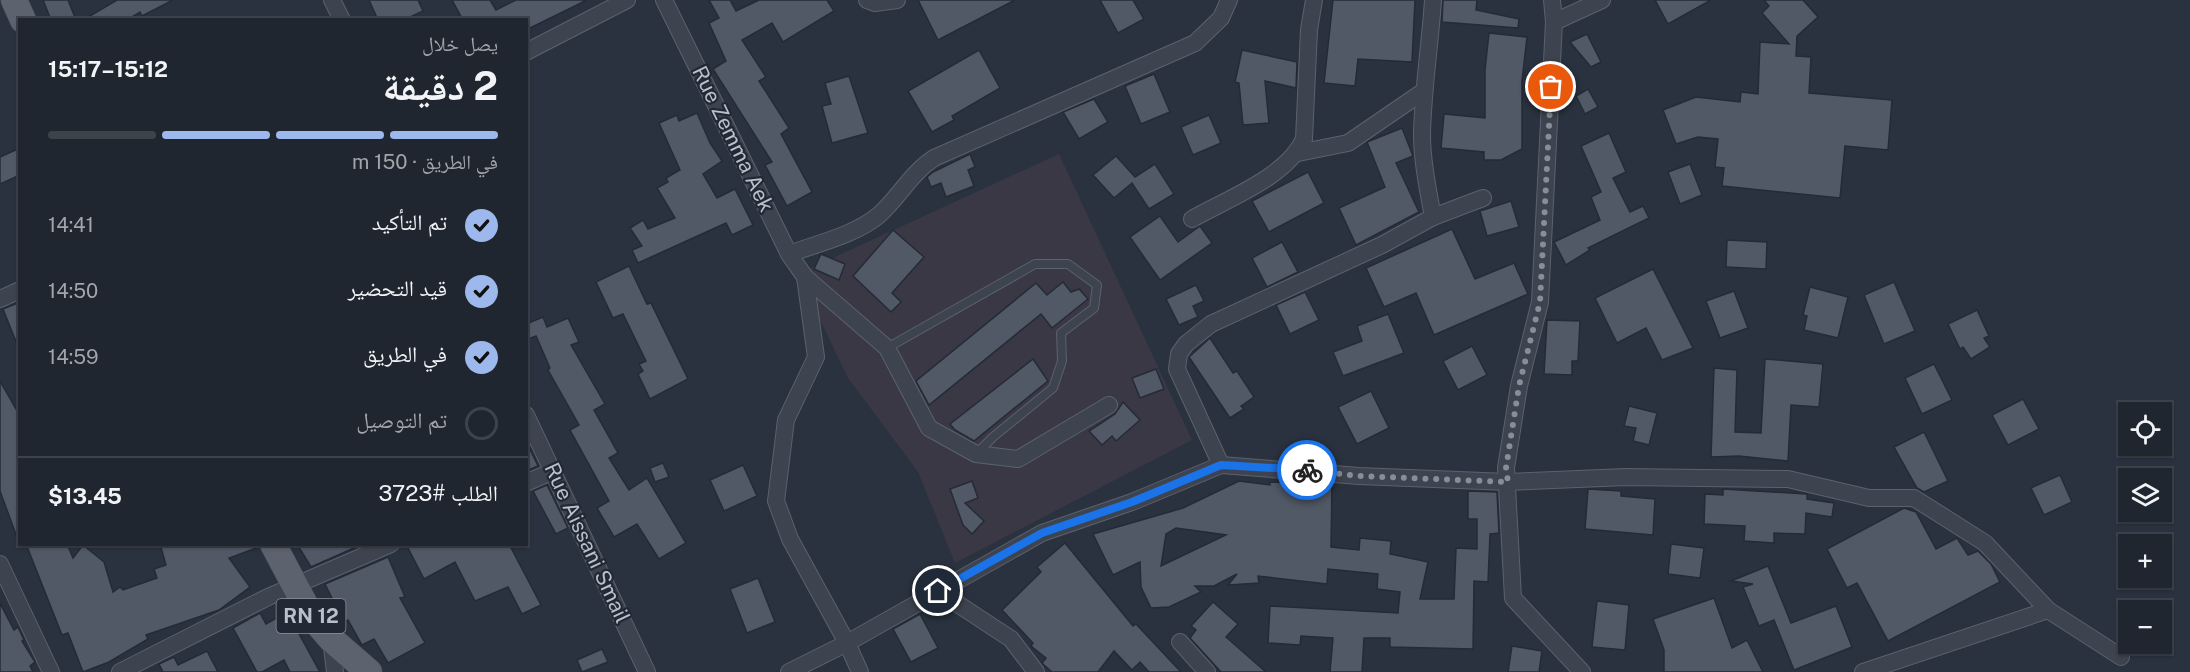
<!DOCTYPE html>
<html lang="ar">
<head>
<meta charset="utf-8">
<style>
	body { margin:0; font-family:"Public Sans","Noto Naskh Arabic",sans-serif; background:#282e37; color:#f1f3f6; direction:rtl; height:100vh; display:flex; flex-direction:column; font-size:22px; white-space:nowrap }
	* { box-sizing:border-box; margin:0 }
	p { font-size:20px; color:#a2a5aa }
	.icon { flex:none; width:33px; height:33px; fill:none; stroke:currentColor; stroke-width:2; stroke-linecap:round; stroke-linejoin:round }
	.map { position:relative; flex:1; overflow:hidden; direction:ltr }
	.panel { position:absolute; left:18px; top:18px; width:510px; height:528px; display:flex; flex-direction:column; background:#20262f; border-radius:0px; box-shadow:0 2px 4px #0004,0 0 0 2px #3d434b; direction:rtl }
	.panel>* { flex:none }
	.fabs { position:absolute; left:2118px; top:402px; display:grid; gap:12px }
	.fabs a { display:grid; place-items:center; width:54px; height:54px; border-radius:0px; background:#20262f; box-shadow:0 2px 4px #0004,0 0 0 2px #3d434b; font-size:30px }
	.pin { position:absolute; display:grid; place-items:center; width:51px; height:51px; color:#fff; margin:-26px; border:3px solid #fff; border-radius:50%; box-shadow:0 2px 6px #0007 }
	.courier { position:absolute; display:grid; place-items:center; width:60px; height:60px; margin:-30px; border:4px solid #1a73e8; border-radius:50%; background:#fff; color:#222; box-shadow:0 2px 8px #0007 }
	.headline em { font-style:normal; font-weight:700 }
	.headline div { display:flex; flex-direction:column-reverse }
	.headline { display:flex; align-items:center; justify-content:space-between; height:102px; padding:0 30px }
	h1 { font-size:39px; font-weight:700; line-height:45px }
	.bar { display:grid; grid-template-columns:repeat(4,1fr); gap:9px 6px; align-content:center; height:72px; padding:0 30px }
	.bar i { height:8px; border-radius:4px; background:#3d434b }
	.bar .current { background:#9db8ec }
	.bar p { grid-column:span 4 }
	.line { display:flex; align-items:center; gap:15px; padding:0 30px; border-top:2px solid #3d434b }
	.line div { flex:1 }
	ol { padding:0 30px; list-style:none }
	li { display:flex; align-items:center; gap:18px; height:66px }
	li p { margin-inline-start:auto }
	li .icon { padding:6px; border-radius:50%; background:#9db8ec; color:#111; stroke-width:4 }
	li:last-child { color:#a2a5aa }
	li i { width:33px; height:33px; border:3px solid #3d434b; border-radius:50% }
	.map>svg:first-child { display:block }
	.medical { fill:#3a3844 }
	.building { fill:#515967; stroke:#242b37; stroke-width:1.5; fill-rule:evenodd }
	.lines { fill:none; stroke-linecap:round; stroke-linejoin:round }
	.service-casing { stroke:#5b626d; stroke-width:10 }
	.minor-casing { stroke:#5b626d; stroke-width:18 }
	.primary-casing { stroke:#474d59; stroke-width:27 }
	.service { stroke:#3e444f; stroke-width:8 }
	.minor { stroke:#3e444f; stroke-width:16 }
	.primary { stroke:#5c636f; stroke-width:26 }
	.done { stroke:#888e99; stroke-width:6; stroke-dasharray:0 10.8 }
	.route { stroke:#1a73e8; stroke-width:8 }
	.labels { text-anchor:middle; stroke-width:4.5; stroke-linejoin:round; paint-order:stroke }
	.shield { fill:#222935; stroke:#8c939d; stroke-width:1.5 }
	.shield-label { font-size:20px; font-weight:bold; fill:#bac0ca }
	.street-label { font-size:21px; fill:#bac0ca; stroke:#222935 }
</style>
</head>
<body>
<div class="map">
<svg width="2190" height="672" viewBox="0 0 2190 672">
	<rect width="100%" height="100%" fill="#2a323f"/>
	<path class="medical" d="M1059,154L1192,440L955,563L918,472L848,378L798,274Z"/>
	<g class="building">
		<path d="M43,0H68L76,20H51Z"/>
		<path d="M117,0H173L142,16L140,12L127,20H83Z"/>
		<path d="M369,0H418L423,11L404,20H378Z"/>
		<path d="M452,0H490L496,10L516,0H587L526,30V20H463Z"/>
		<path d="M709,0H730L736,11L759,0H827L834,11L783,42L772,23L742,40L766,77L759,81L789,128L781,134L812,192L787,206L765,165L772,162L713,69L726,61L709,23L719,18Z"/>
		<path d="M918,0H1015L938,40Z"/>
		<path d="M1100,0H1133L1144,19L1118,33Z"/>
		<path d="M1333,0H1415L1412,62L1358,59L1355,86L1324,83Z"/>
		<path d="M1443,0H1477L1476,10L1519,19L1518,28L1442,22Z"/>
		<path d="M1655,0H1711L1668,24Z"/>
		<path d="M1764,0H1803L1818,17L1797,36L1796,56L1811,57L1809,93L1892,100L1888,150L1845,146L1840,198L1722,186L1724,168L1715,167L1718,139L1698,137L1676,144L1663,110L1696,97L1740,102L1741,92L1758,94L1760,42L1789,44L1762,13L1769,6Z"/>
		<path d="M1489,33L1527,37L1522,81V149L1501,160H1484V152L1441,148L1444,114L1485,118V70Z"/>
		<path d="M1587,34L1601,62L1591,67L1570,42Z"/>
		<path d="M979,50L1000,88L952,116L954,120L932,132L908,91Z"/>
		<path d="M1242,50L1297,62L1296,88L1265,81L1269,123L1243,125L1239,83L1235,82Z"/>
		<path d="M1154,74L1170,112L1141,124L1125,86Z"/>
		<path d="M849,76L868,133L832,143L822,106L831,104L825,83Z"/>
		<path d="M1588,89L1598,107L1585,114L1576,96Z"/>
		<path d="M1094,99L1108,122L1079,139L1063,112Z"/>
		<path d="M697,113L710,143L722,161L703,174L717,198L735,189L753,225L732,235L726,223L638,263L632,250L642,246L630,228L643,220L648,229L675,218L657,188L668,182L666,178L680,170L659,123L677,115L679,121Z"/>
		<path d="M1209,115L1221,143L1193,155L1181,127Z"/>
		<path d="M1402,128L1413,156L1396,163L1419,212L1356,245L1339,208L1385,187L1367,142Z"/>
		<path d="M1609,133L1626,172L1613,178L1630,212L1643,206L1649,218L1588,248L1590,250L1566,265L1554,242L1600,220L1591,197L1601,192L1581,146Z"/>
		<path d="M20,148V175L0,184V157Z"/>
		<path d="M970,154L975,167L968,170L974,186L946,197L941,183L931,187L927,177L933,172Z"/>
		<path d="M1116,156L1135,177L1155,164L1174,194L1149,209L1132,183L1114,198L1093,175Z"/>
		<path d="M1690,164L1702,195L1680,204L1668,172Z"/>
		<path d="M1308,172L1324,203L1269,232L1252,201Z"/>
		<path d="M1511,201L1519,227L1487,236L1480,211Z"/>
		<path d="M1160,216L1178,242L1200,226L1212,243L1160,280L1130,237Z"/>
		<path d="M1452,229L1475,279L1514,263L1528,294L1434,335L1416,293L1384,307L1366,268Z"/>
		<path d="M893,230L924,257L892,293L901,302L891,312L853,276Z"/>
		<path d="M1727,240L1767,242L1766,269L1726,267Z"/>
		<path d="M1282,242L1298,272L1267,287L1252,258Z"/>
		<path d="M821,254L845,264L839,280L814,269Z"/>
		<path d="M629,266L647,304L651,303L688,379L650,399L638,374L643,371L639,364L646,361L623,314L613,318L596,282Z"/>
		<path d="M1653,269L1693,348L1662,360L1646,328L1617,343L1595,298Z"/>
		<path d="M1063,282L1071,292L1079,289L1088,299L1052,328L1041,314L929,405L916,381L1036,283L1047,295Z"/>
		<path d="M1894,282L1915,331L1884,344L1864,295Z"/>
		<path d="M1196,285L1204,301L1193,306L1198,317L1179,325L1166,299Z"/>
		<path d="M1810,287L1848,297L1838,338L1804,330L1807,316L1803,315Z"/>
		<path d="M1734,291L1748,328L1720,338L1706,301Z"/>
		<path d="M1305,292L1319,320L1290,334L1276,305Z"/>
		<path d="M20,302V349H19L3,309Z"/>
		<path d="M1977,310L1989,336L1984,338L1990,347L1971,359L1963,347L1960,349L1948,324Z"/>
		<path d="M1388,314L1404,353L1343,376L1333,352L1362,341L1357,326Z"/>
		<path d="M543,317L547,327L568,318L579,342L571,345L605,404L594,410L618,453L609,458L629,490L647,478L686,543L659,559L637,524L614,537L597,508L609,501L570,430L579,425L548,370L550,368L536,336L526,340V324Z"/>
		<path d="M1547,320L1580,321L1578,361H1572V375L1544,374Z"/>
		<path d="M1210,338L1233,373L1237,371L1254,397L1241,406L1244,409L1230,418L1189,357Z"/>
		<path d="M1472,346L1487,375L1458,390L1443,361Z"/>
		<path d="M1033,359L1048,381L974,441L955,430L950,424Z"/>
		<path d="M1765,359L1823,364L1819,407L1791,405L1788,461L1739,456L1711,457L1714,368L1737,370L1735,432L1761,433Z"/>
		<path d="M1934,364L1952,400L1922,414L1905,378Z"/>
		<path d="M1156,369L1164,389L1140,398L1132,378Z"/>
		<path d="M0,381L20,416L18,540L0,491Z"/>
		<path d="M1371,391L1389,428L1357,444L1338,407Z"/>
		<path d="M2023,399L2039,429L2008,445L1992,415Z"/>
		<path d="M1123,402L1140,420L1116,441L1112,436L1102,445L1089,431L1115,414Z"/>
		<path d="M1629,406L1657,413L1649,445L1633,441L1636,428L1624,426Z"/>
		<path d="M1924,432L1948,481L1924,492L1917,488L1894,447Z"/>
		<path d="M526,441L538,466L526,471Z"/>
		<path d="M663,463L669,477L655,482L650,468Z"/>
		<path d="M743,465L757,496L724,511L710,480Z"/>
		<path d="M2060,475L2072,502L2044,515L2031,488Z"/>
		<path d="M972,481L978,498L965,503L984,521L972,534L963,525L950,489Z"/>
		<path d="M1239,481L1270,485V482L1332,484L1331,547L1359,550L1360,538L1391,541L1390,554L1428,562L1420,599H1454L1456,548L1477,549V519H1468V491L1497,492L1499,533L1490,534L1488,582L1474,581L1473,649L1390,647V638H1364L1362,672H1330L1333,638L1301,636L1300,645L1268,643L1270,606L1398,613L1400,592L1377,589L1378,574L1328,569L1327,584L1258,576L1259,583L1228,585L1237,574L1214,586H1195L1201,592L1169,607L1151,608L1141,587L1140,562L1113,575L1093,534L1183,508ZM1176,528L1226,535L1161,566L1166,534Z"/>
		<path d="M547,485L568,528L556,534L533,491Z"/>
		<path d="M1588,489L1621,491V496L1655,499L1653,535L1585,529Z"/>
		<path d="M1723,489L1807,494V499L1834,503L1832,517L1806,513L1805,534L1774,533V543L1744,541L1745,526L1704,524L1705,494L1723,495Z"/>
		<path d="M1904,508L1916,512L1936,549L1957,538L1968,555L1978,551L1991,564L2000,582L1888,641L1857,583L1847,588L1827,549Z"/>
		<path d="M1065,543L1133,626L1136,624L1181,672H1149L1140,662L1132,670L1114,651L1098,672H1052L1044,665L1042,663L1046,658L1031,646L1033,643L1002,610L1041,572L1037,567Z"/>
		<path d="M26,544H67L73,558L83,545L104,562L113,592L120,587L123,590L157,578L154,569L166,565L160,544H258L259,547L229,558L250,587L219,610L146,635L148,639L109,662L83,672L68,633L62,635Z"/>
		<path d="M297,544H363L311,567Z"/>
		<path d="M406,544H509L541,605L522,614L508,587L475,601L455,562L424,579Z"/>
		<path d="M1671,544L1704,548L1700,578L1668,574Z"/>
		<path d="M388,557L405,597L400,598L425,643L388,663L374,639L362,645L348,620L344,622L325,584Z"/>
		<path d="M1768,566L1791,623L1836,606L1852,647L1794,670L1774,620L1759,626L1743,587L1753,584L1731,581Z"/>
		<path d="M758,578L775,622L747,633L730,589Z"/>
		<path d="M1714,598L1732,648L1747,640L1763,672H1664V650L1653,619Z"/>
		<path d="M1597,601L1629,605L1625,650L1592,647Z"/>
		<path d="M1213,602L1238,624L1226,637L1266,672H1221L1190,638L1196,630L1191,626Z"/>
		<path d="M0,603L14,630L18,627L24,640L22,641L35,662L30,666L33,672H0Z"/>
		<path d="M287,612L320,672H290L284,660L262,672H257L233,628L260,613L266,624Z"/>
		<path d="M920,614L938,648L911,662L893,629Z"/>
		<path d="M1512,646L1542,651L1539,672H1508Z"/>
		<path d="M602,649L608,662L582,672L577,660Z"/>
		<path d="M207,651L218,672H163L159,664L174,657L178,665Z"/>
	</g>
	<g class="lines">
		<g class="service-casing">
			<path id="service" d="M887,348L1035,264H1068L1097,285L1094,308L1061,333L1062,361L1053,388L993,437L977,453"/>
		</g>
		<g class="minor-casing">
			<g id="minor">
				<path d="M332,0L342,20"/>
				<path d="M664,0L789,254L805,277L887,348L929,428L976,454L1018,459L1109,405"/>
				<path d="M867,0L875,3L897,0"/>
				<path d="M1433,0C1430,45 1423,89 1422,134C1422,161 1428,190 1433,217L1483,198"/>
				<path d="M1552,0L1554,22L1540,302L1519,386L1506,468L1513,598L1582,672"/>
				<path d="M1554,22L1602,0"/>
				<path d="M526,52L627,0"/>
				<path d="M1298,153L1348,143L1424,91"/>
				<path d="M1192,219C1227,199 1287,177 1304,139L1309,30L1314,0"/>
				<path d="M789,254C819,243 855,235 879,215C899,197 911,173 934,158L1195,43L1221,18L1229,0"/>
				<path d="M805,277L816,357L786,420L776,501L790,539L847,643L860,672"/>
				<path d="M0,299L20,290"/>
				<path d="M526,415L647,672"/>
				<path d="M1221,465L1177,369L1179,354L1186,344L1211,324L1382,245L1433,217"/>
				<path d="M526,483L553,471"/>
				<path d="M0,564L51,672"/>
				<path d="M938,591L1011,639L1036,672"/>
				<path d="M331,639L335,672"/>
				<path d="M1180,642L1207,672"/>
				<path d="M120,672L268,597L391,544"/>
				<path d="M789,672L847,643L1042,533L1132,502L1221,465L1359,476L1508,482L1626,477L1788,479L1869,498H1914L1985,543L2048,610L2121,657"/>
				<path d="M1863,672L2048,610"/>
			</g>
		</g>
		<g class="primary-casing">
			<g id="primary">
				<path d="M14,0L23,20"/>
				<path d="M273,544L311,616L331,639L369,672"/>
			</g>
		</g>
		<use href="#service" class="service"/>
		<use href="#minor" class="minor"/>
		<use href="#primary" class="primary"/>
	</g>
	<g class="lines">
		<path class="done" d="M1307,470L1359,476L1508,482L1506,468L1519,386L1540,302L1551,87"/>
		<path class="route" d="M938,591L1042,533L1132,502L1221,465L1307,470"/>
	</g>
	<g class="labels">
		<rect class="shield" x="276.5" y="599" width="69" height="34" rx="4.5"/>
		<g class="shield-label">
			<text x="311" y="623">RN 12</text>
		</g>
		<g class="street-label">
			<text transform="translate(733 139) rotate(64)" y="7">Rue Zemma Aek</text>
			<text transform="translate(587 543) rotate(65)" y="7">Rue Aissani Smail</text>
		</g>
	</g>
</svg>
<div class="fabs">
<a><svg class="icon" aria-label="locate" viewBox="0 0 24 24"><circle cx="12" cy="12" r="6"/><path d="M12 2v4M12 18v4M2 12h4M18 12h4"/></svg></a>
<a><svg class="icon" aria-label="layers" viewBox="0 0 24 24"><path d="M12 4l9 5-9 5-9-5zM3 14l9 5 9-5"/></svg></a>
<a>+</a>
<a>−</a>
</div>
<div class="pin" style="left:1551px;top:87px;background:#ea580c"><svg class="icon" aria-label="bag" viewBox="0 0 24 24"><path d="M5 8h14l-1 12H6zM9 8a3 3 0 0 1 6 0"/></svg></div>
<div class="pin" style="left:938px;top:591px;background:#1f2937"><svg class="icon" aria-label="home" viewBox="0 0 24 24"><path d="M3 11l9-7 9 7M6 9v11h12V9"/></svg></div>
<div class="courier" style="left:1307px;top:470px"><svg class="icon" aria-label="bike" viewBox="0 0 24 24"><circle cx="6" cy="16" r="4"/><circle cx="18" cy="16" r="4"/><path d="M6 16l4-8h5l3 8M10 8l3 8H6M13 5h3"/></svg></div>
<section class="panel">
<div class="headline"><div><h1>2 دقيقة</h1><p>يصل خلال</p></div><em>15:12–15:17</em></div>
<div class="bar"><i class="current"></i><i class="current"></i><i class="current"></i><i></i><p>في الطريق · 150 m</p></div>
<ol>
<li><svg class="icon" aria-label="check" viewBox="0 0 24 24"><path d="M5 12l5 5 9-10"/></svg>تم التأكيد<p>14:41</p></li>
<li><svg class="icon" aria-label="check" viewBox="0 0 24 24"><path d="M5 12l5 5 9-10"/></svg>قيد التحضير<p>14:50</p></li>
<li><svg class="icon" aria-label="check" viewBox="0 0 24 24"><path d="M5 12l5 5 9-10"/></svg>في الطريق<p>14:59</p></li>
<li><i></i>تم التوصيل</li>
</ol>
<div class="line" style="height:78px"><div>الطلب #3723</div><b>$13.45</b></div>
</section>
</div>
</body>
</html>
